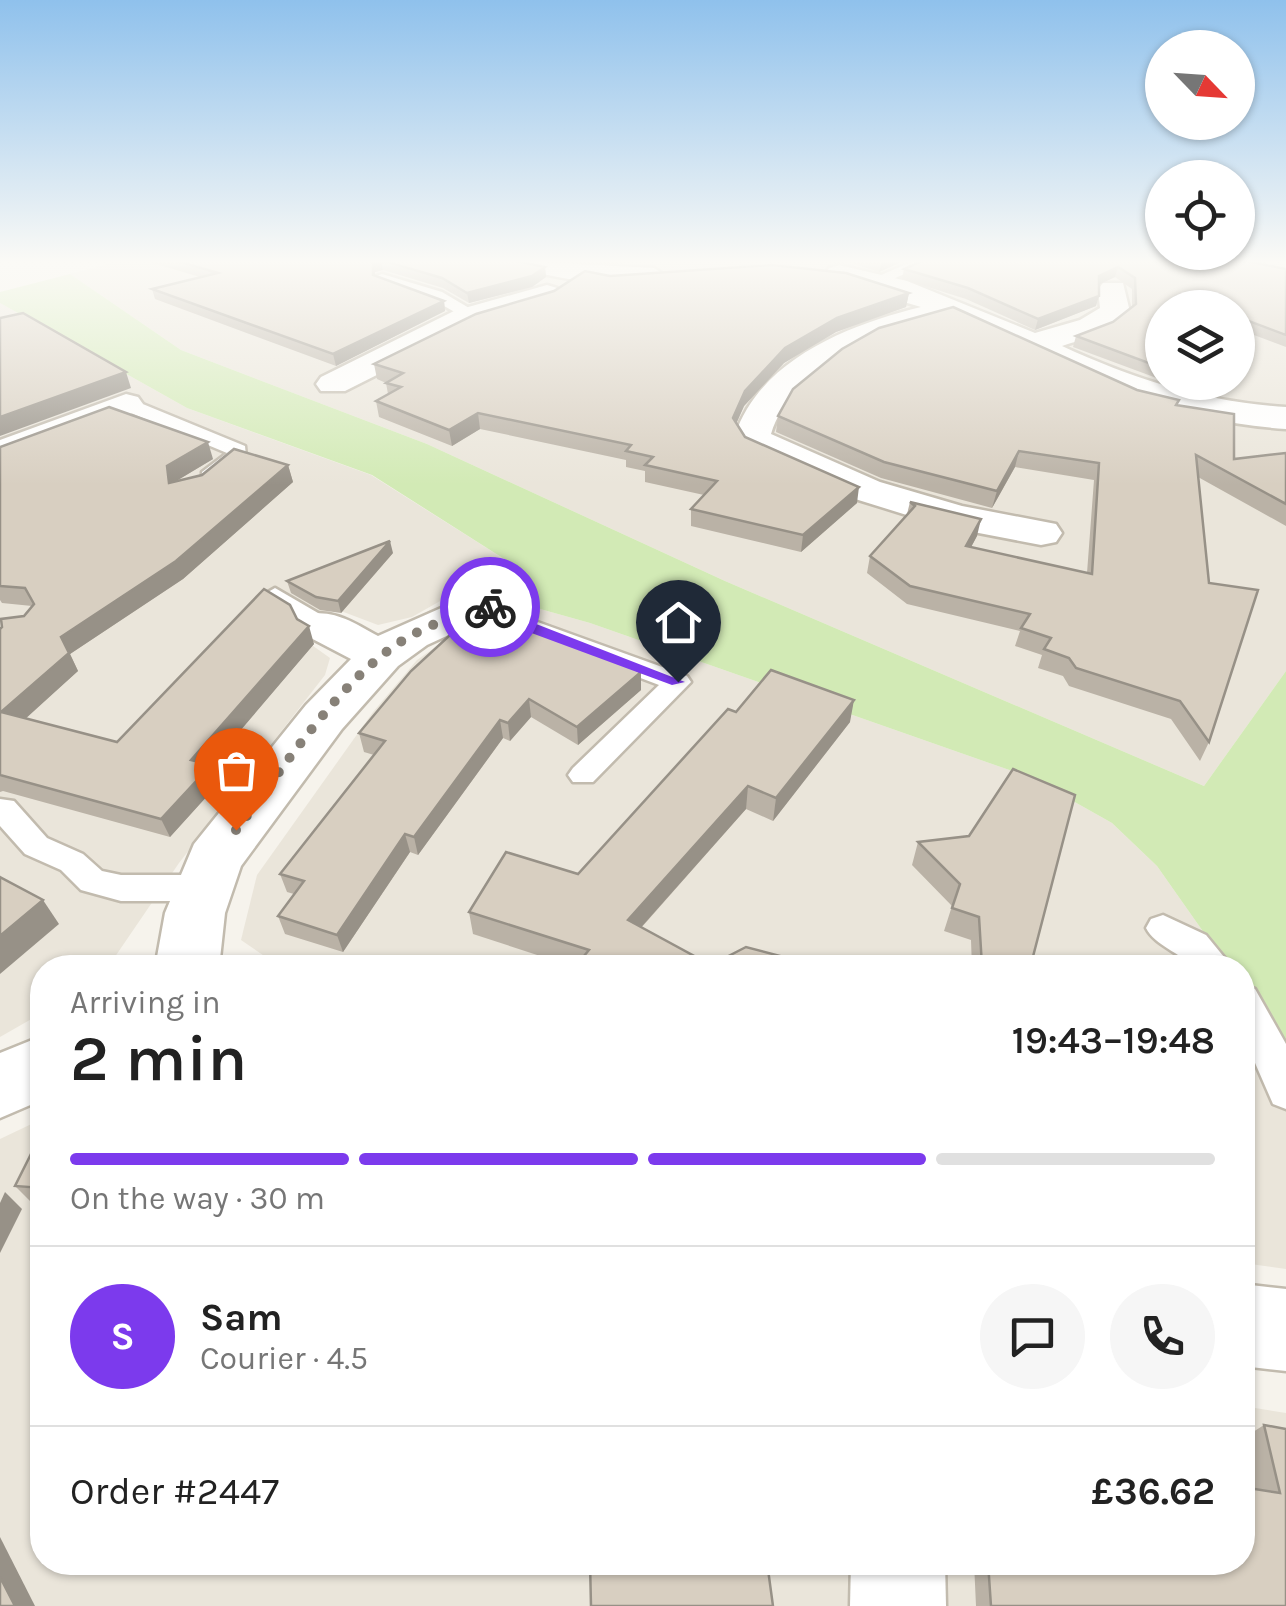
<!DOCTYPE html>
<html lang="en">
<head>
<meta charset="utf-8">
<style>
	body { margin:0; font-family:Karla,sans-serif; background:#f6f6f6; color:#222; height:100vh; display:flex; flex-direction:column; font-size:38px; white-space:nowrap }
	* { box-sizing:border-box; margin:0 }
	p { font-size:32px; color:#767676 }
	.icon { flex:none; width:55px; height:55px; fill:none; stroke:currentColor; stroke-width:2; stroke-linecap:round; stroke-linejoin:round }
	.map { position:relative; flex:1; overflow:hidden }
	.side { position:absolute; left:30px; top:955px; width:1225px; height:620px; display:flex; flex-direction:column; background:#fff; border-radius:40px; box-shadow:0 2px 8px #0004 }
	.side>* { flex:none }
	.needle { width:65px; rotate:115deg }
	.buttons { position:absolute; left:1145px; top:30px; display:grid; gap:20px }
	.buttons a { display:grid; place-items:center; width:110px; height:110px; border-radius:50%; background:#fff; box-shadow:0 2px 8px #0004; font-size:50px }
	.pin { position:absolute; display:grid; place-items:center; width:85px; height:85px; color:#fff; margin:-102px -42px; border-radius:50% 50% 50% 0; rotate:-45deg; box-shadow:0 0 10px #0007 }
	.pin .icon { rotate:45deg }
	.courier { position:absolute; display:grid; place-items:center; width:100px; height:100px; margin:-50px; border:8px solid #7c3aed; border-radius:50%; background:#fff; color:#222; box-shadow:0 2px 12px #0007 }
	.overview em { font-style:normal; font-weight:600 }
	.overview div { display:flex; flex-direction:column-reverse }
	.overview { display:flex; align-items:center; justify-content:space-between; height:170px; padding:0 40px }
	h1 { font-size:65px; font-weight:600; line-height:75px }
	.bar { display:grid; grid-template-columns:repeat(4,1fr); gap:15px 10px; align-content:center; height:120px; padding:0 40px }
	.bar i { height:12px; border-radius:8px; background:#e0e0e0 }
	.bar .current { background:#7c3aed }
	.bar p { grid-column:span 4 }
	.line { display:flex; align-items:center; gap:25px; padding:0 40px; border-top:2px solid #e0e0e0 }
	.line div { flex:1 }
	.round { display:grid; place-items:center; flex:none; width:105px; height:105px; border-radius:52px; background:#f6f6f6 }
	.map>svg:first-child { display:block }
	.residential { fill:#eae5da; fill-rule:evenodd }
	.green { fill:#d2eab5 }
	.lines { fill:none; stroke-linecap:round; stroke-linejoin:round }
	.lane-casing { stroke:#c2bbae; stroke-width:5 }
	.street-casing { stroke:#c2bbae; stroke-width:5 }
	.lane { fill:#fff; fill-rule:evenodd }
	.street { fill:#fff; fill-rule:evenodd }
	.wall { fill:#bab2a6 }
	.shaded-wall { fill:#979187 }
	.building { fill:#d8cfc1; stroke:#979187; stroke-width:2.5 }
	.route { fill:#7c3aed }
	.done { stroke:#878178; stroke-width:10; stroke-dasharray:0 18 }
</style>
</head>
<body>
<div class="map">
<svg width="1286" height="1606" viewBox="0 0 1286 1606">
	<rect width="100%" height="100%" fill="#f6f3ec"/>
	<g class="residential">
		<path d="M123,260L1286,263V671L1204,786L725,581L427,444L181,350L70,274ZM1162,308H1238V382H1162Z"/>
		<path d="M0,303L187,408L371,475L509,562L412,617L378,625L333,608L295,633L330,658L325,675L179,863L108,967L42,968V1013L0,1037Z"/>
		<path d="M533,607L590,623L1032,778L1112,823L1157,866L1228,967L282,968L241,940L257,875L373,712L417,660L468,624Z"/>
		<path d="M1242,989L1286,1051V1269L1243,1263Z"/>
		<path d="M42,1119V1562H1242L1243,1406L1286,1413V1606H0V1139Z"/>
	</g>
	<path class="green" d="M70,274L181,350L427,444L725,581L1204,786L1286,671V1051L1243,989L1242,968L1228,967L1157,866L1112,823L1032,778L590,623L533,607L509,562L372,475L187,408L0,303V292Z"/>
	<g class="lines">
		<g class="lane-casing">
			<g id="lane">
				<path d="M916,260H937L879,285L865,282Z"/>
				<path d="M382,274L442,292L481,315L467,319L430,298L376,282V276Z"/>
				<path d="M119,400H133L245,446L246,457L216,480H202V472L227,453L119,408Z"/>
				<path d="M275,588L330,620L334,625L330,630H312L266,600L263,595Z"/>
				<path d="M483,596L532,620L687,676L691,682L593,782H573L568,775L573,768L659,685L514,630L474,608L471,603L474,598Z"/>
				<path d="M0,799L14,801L47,838L83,854L102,871L121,875H204L215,879L220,888L215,897L204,901H121L81,890L61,870L25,854L0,826Z"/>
				<path d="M1163,915L1206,935L1233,968H1194C1180,952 1155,946 1146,928L1151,919Z"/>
				<path d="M1242,985L1255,989L1286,1044V1109L1273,1104L1242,1033Z"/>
			</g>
		</g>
		<g class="street-casing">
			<g id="street">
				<path d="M504,260L654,268L668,277C651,300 536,273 508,266Z"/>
				<path d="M839,265L907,281L1035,333L1080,320L1100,308L1098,289L1103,283H1123L1130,312C1114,333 1086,338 1062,346C1136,380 1205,402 1286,407V429C1155,420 1066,371 950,318C886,333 793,364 771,434L880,482L962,506L1056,524L1062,533L1056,542L1041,545L942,526L852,498L745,450L735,435C760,359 851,324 921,307L829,280L825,274L829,268Z"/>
				<path d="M547,285L557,288L562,294L557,300L476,325L345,391H321L316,384L321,377L454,311Z"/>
				<path d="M126,394L138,397L143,404L138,411L0,464V440Z"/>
				<path d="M511,577L527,581L533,590L527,599L427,645L398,666L342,729L241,866L225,913L219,968H155L165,913L194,844L306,705L351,659L305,635L298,625L305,615C333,608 354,623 378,636Z"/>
				<path d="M42,1036V1100L0,1118V1053Z"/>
				<path d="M1242,1284L1286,1289V1371L1242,1366Z"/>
				<path d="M851,1562H945L946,1606H850Z"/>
			</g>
		</g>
		<use href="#lane" class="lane"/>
		<use href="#street" class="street"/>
	</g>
	<g class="wall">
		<path d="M149,260H510L545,267L546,277L532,287L469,303L443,288L383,270L375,272V276L444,301L445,311L336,366L155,299L152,289L200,277L149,262Z"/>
		<path d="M587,260H679L610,264Z"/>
		<path d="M813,260H906L879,272L848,262Z"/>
		<path d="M924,260L1286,269V347L1238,329V308H1162V380L1073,347L1076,336L1113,322L1132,307V289L1115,277L1099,284L1096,306L1035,330L966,299L902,279L904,269Z"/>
		<path d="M610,276L909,293L906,307L836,332L784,363L744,406L736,424L745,437L857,503L801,552L691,526V509L704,495L645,482V471L626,467V460L480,429L452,446L379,417L376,401L388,394L386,383L377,379L374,364Z"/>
		<path d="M1168,382H1193L1189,390Z"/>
		<path d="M1137,390L1177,405L1234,459L1286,453V526L1198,477L1209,742L1200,761L1171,719L1069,686L1063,676L1038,668L1042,655L1015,646L1020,631L907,604L867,573L870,556L907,514L910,502L977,536L971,547L1087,573L1094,480L1015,467L992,508L881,478L776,432L778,416Z"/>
		<path d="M0,447L213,459L176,481L288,465L293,482L183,579L70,654L78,671L25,718L117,742L297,619L314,644L210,765L218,784L170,837L3,791L0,792V629L24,616L32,606L2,603L0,600Z"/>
		<path d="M393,553L341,613L320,610L291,593L287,581Z"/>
		<path d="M641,672V690L578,745L531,717L510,741L503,738L418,855L410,852L343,952L285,934L278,916L294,894L287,892L280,874L374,755L364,752L359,733Z"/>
		<path d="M736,712L850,722L773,821L746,809L641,928L711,965L790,968L574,967L473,934L469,912L578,874Z"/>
		<path d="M969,836L1030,968H972L971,940L944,931L952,906L912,865L918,842Z"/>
		<path d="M42,1132V1206L34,1205L15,1186Z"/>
		<path d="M1264,1425L1286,1429V1606H976L974,1562H1242L1252,1488L1242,1439Z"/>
	</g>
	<g class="shaded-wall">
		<path d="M381,260L383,270L375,272V286L373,262Z"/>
		<path d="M884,260H906L879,272L881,262Z"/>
		<path d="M545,267L546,277L532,287L469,303L467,293Z"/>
		<path d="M1118,267L1115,277L1096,286L1099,276Z"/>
		<path d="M909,293L906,307L836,332L784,363L744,406L732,433L733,418L745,391L785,348L837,318Z"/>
		<path d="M1099,296L1096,306L1035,330L1038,319Z"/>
		<path d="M444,301L445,311L336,366L333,354Z"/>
		<path d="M126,372L131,388L0,436V417Z"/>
		<path d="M478,413L480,429L452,446L449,430Z"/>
		<path d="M208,442L213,459L173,483H169L167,466Z"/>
		<path d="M1019,451L1015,467L992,508L997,491Z"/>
		<path d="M288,465L293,482L183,579L70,654L78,671L12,731L1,712L61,637Z"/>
		<path d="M859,487L857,503L801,552L803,535Z"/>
		<path d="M981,519L977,536L962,564L966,546Z"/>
		<path d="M390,541L393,553L341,613L338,601Z"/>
		<path d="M309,626L314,644L200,778L211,765L218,784L170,837L161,819L191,760Z"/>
		<path d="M641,672V690L578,745L577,727Z"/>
		<path d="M529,699L531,717L510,741L508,723Z"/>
		<path d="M854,700L850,722L773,821L776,798Z"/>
		<path d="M500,720L503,738L418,855L414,837Z"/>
		<path d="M748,786L746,809L628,942V920Z"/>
		<path d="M405,834L410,852L343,952L337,935Z"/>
		<path d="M43,900L59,924L0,974V936Z"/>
		<path d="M5,1192L22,1209L0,1253V1203Z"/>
		<path d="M0,1537L35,1606H15L0,1577Z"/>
	</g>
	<g class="building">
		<path d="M174,260H510L545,267L532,276L467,293L442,278L381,260L373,262V275L444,301L333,354L152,289L218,273Z"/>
		<path d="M924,260H1241L1286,269V335L1238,317V308H1162V368L1076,336L1113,322L1136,304L1135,278L1118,267L1099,276V296L1038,319L968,288L904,269Z"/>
		<path d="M772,265L846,273L909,293L837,318L785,348L745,391L733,418L745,437L859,487L803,535L691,509L717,481L645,465L653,457L626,451L631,445L478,413L449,430L376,401L401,387L386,383L403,373L374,364L476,314L554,291L585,271L610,276Z"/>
		<path d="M953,307L1137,390L1179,400L1176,405L1234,414V459L1286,453V504L1196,455L1209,583L1258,590L1209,742L1180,701L1076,668L1069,658L1044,649L1051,638L1021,628L1030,614L910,586L870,556L915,506L910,502L981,519L966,546L1092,574L1099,463L1019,451L997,491L884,462L778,416L793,389L842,349L879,328Z"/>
		<path d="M23,313L126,372L0,417V318Z"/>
		<path d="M109,407L208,442L167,466L169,483L202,475L234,449L288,465L176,561L61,637L69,653L1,712L117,742L264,589L290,605L297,619L309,626L191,760L211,765L161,819L0,775V629L2,627L1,619L24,616L34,604L25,588L0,586V447Z"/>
		<path d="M390,541L338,601L316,597L287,581Z"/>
		<path d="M475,612L605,655L641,672L577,727L529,699L508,723L500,720L414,837L405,834L337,935L278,916L304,881L280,874L385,741L359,733L411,671Z"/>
		<path d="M771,670L854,700L776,798L748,786L628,920L711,965L746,947L784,957L790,968H574L589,950L469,912L506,852L578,874L728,709L736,712Z"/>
		<path d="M1013,769L1075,795L1030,968H994L982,966L979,917L952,908L960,884L918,842L969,836Z"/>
		<path d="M0,877L43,900L0,936Z"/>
		<path d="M42,1132V1188L15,1186Z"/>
		<path d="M1264,1425L1286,1429V1606H991L988,1562H1242V1487L1280,1493Z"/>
		<path d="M590,1562H767L773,1606H591Z"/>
		<path d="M0,1577L15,1606H0Z"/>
	</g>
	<linearGradient id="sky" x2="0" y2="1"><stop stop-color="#8fc1ec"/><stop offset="0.54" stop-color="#fbfaf6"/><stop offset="1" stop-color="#fbfaf6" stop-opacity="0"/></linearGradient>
	<rect width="1286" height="485" fill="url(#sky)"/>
	<path class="route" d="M485,604L685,682L672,685L518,628L485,609Z"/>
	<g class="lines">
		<path class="done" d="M236,830C284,768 343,673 412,635C435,623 460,614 483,603L490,607"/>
	</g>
</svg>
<div class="buttons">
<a><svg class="needle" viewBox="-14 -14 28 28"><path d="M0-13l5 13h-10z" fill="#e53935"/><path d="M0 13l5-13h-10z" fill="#767676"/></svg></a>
<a><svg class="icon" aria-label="locate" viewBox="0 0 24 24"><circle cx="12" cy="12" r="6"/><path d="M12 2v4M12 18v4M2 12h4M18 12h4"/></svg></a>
<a><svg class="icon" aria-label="layers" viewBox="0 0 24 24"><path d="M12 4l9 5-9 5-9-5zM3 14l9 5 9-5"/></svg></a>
</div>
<div class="pin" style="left:236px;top:830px;background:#ea580c"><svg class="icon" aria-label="bag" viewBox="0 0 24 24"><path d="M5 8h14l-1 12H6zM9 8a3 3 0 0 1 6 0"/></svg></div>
<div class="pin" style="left:678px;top:682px;background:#1f2937"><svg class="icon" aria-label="home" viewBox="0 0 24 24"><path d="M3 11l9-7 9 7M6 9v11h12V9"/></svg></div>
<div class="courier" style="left:490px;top:607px"><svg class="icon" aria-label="bike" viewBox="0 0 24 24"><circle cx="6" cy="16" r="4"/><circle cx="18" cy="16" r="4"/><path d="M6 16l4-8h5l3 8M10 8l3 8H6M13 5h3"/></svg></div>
<section class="side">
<div class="overview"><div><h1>2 min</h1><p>Arriving in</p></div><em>19:43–19:48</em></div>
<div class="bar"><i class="current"></i><i class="current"></i><i class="current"></i><i></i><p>On the way · 30 m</p></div>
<div class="line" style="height:180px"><b class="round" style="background:#7c3aed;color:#fff">S</b><div><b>Sam</b><p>Courier · 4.5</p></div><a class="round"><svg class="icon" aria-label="chat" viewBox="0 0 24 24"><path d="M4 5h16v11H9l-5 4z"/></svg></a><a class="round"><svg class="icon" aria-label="phone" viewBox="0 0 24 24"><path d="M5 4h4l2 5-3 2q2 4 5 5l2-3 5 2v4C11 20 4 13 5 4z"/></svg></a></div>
<div class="line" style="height:130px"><div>Order #2447</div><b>£36.62</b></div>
</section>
</div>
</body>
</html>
